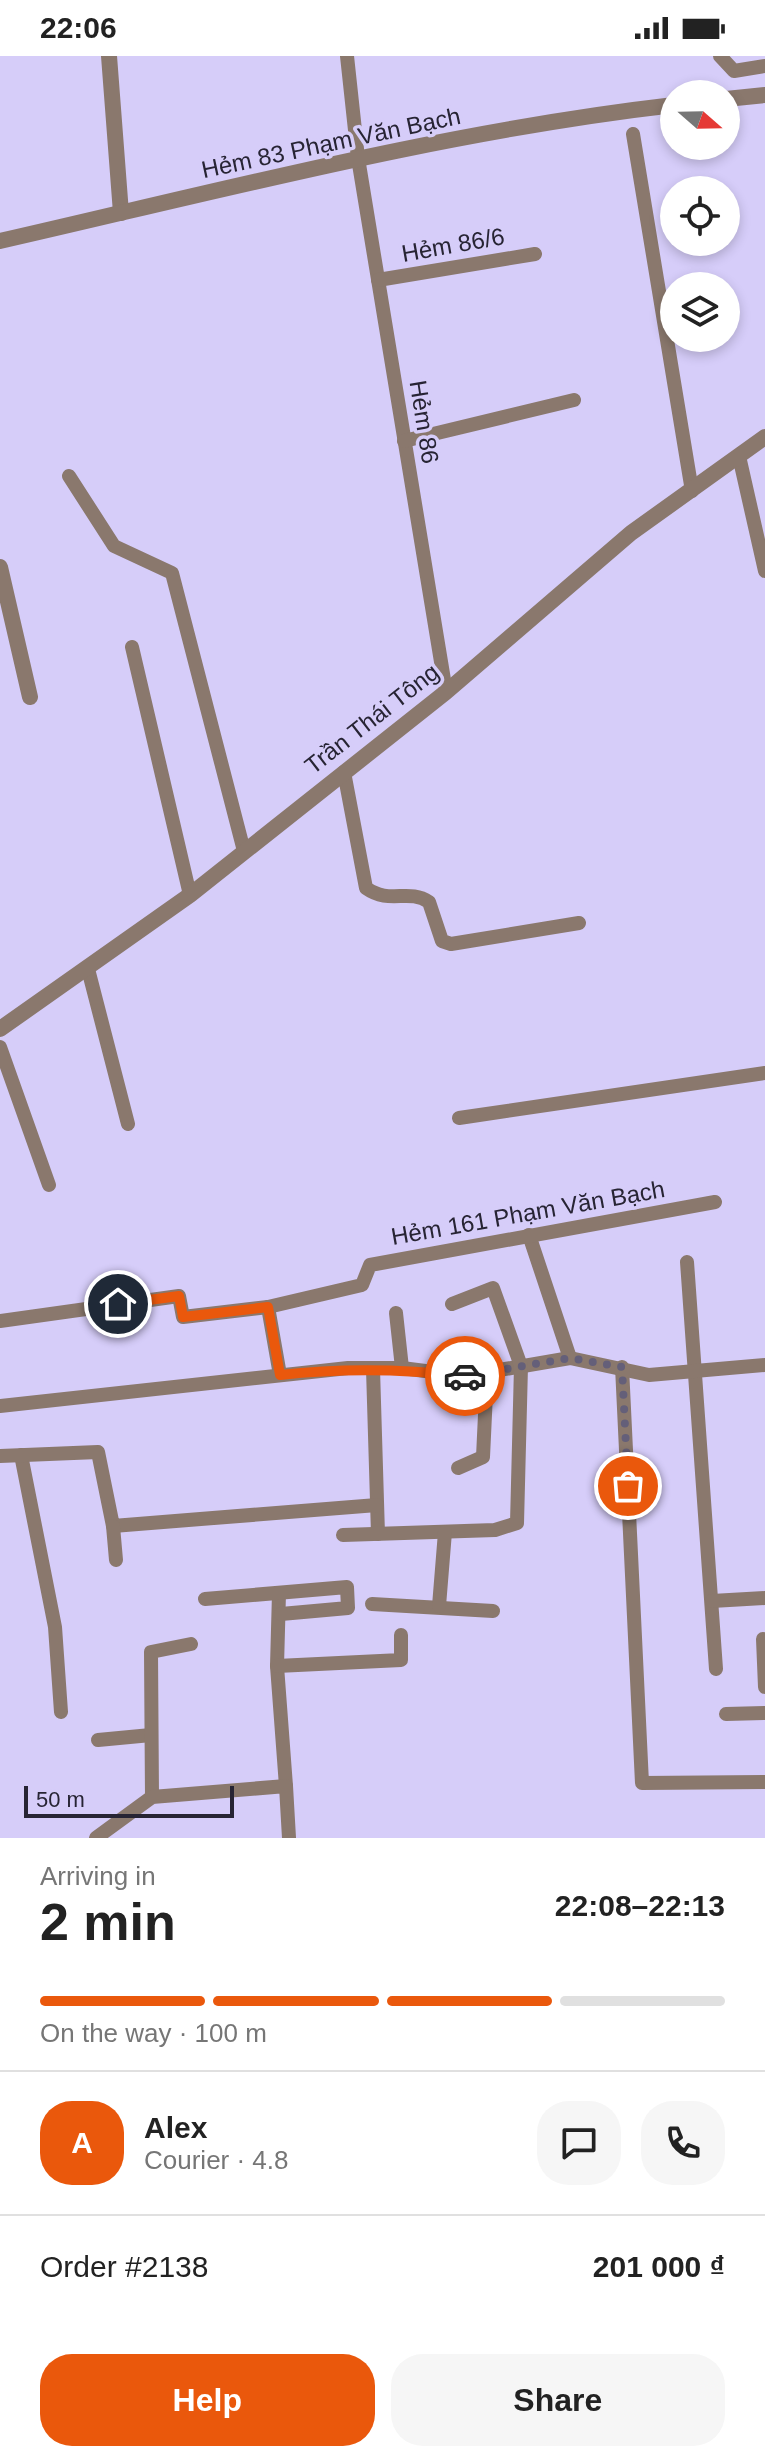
<!DOCTYPE html>
<html lang="en">
<head>
<meta charset="utf-8">
<style>
	body { margin:0; font-family:Helvetica,sans-serif; background:#f6f6f6; color:#222; height:100vh; display:flex; flex-direction:column; font-size:30px; white-space:nowrap }
	* { box-sizing:border-box; margin:0 }
	p { font-size:26px; color:#767676 }
	.icon { flex:none; width:44px; height:44px; fill:none; stroke:currentColor; stroke-width:2; stroke-linecap:round; stroke-linejoin:round }
	.map { position:relative; height:1782px; overflow:hidden }
	.side { display:flex; flex-direction:column; background:#fff; flex:1 }
	.side>* { flex:none }
	.needle { width:52px; rotate:110deg }
	.controls { position:absolute; left:660px; top:24px; display:grid; gap:16px }
	.controls a { display:grid; place-items:center; width:80px; height:80px; border-radius:50%; background:#fff; box-shadow:0 4px 12px #0003; font-size:40px }
	.scale { position:absolute; left:24px; bottom:20px; width:210px; box-sizing:border-box; padding-left:8px; border:4px solid #272434; border-top:0; font-size:22px; line-height:28px; white-space:nowrap; color:#272434; -webkit-text-stroke:6px #d6cdf9; paint-order:stroke }
	.pin { position:absolute; display:grid; place-items:center; width:68px; height:68px; color:#fff; margin:-34px; border:4px solid #fff; border-radius:50%; box-shadow:0 2px 8px #0007 }
	.courier { position:absolute; display:grid; place-items:center; width:80px; height:80px; margin:-40px; border:6px solid #ea580c; border-radius:50%; background:#fff; color:#222; box-shadow:0 2px 10px #0007 }
	.summary em { font-style:normal; font-weight:600 }
	.summary div { display:flex; flex-direction:column-reverse }
	.summary { display:flex; align-items:center; justify-content:space-between; height:136px; padding:0 40px }
	h1 { font-size:52px; font-weight:600; line-height:60px }
	.bar { display:grid; grid-template-columns:repeat(4,1fr); gap:12px 8px; align-content:center; height:96px; padding:0 40px }
	.bar i { height:10px; border-radius:6px; background:#e0e0e0 }
	.bar .active { background:#ea580c }
	.bar p { grid-column:span 4 }
	.line { display:flex; align-items:center; gap:20px; padding:0 40px; border-top:2px solid #e0e0e0 }
	.line div { flex:1 }
	.round { display:grid; place-items:center; flex:none; width:84px; height:84px; border-radius:32px; background:#f6f6f6 }
	.primary-button { display:flex; gap:16px; margin-top:auto; padding:16px 40px }
	.primary-button a { flex:1; height:92px; border-radius:32px; background:#ea580c; color:#fff; font-size:32px; font-weight:600; line-height:92px; text-align:center }
	.primary-button a+a { background:#f6f6f6; color:#222 }
	.status { display:flex; justify-content:space-between; align-items:center; height:56px; padding:0 40px; background:#fff; direction:ltr }
	.status svg { height:22px; fill:currentColor }
	.map>svg:first-child { display:block }
	.lines { fill:none; stroke-linecap:round; stroke-linejoin:round }
	.service { stroke:#8a786d; stroke-width:14 }
	.minor { stroke:#8a786d; stroke-width:16 }
	.done { stroke:#645f79; stroke-width:8; stroke-dasharray:0 14.4 }
	.route { stroke:#ea580c; stroke-width:10 }
	.labels { text-anchor:middle; stroke-width:7; stroke-linejoin:round; paint-order:stroke }
	.street-label { font-size:24px; fill:#272434; stroke:#d6cdf9 }
</style>
</head>
<body>
<div class="status"><b>22:06</b><svg viewBox="0 0 49 12"><path d="M0 12V9h3v3zM5 12V6h3v6zM10 12V3h3v9zM15 12V0h3v12zM26 1h20v11H26zM47 4h2v5h-2z"/></svg></div>
<div class="map">
<svg width="765" height="1782" viewBox="0 0 765 1782">
	<rect width="100%" height="100%" fill="#d6cdf9"/>
	<g class="lines">
		<g class="service">
			<path d="M347,0L358,102L446,636"/>
			<path d="M720,0L734,15L765,10"/>
			<path d="M633,78L692,435"/>
			<path d="M378,224L535,198"/>
			<path d="M404,385L574,344"/>
			<path d="M739,400L765,515"/>
			<path d="M69,420L114,490L172,517L244,795"/>
			<path d="M132,591L190,839"/>
			<path d="M344,716L366,832C390,849 408,832 429,846L442,885L451,888L579,867"/>
			<path d="M88,913L128,1068"/>
			<path d="M0,991L49,1129"/>
			<path d="M459,1062L765,1017"/>
			<path d="M529,1179L570,1302"/>
			<path d="M687,1206L716,1613"/>
			<path d="M268,1251L280,1319"/>
			<path d="M396,1257L402,1312"/>
			<path d="M0,1265L179,1240L183,1261L268,1251L362,1229L370,1209L715,1146"/>
			<path d="M622,1311L642,1727L765,1726"/>
			<path d="M373,1313L378,1478"/>
			<path d="M0,1350L348,1312H402L464,1320L570,1302L649,1319L765,1309"/>
			<path d="M21,1399L55,1571L61,1656"/>
			<path d="M0,1400L98,1396L113,1470L377,1449"/>
			<path d="M458,1412L483,1401L487,1316"/>
			<path d="M113,1470L116,1504"/>
			<path d="M343,1479L495,1474L517,1467L521,1310L493,1232L452,1248"/>
			<path d="M279,1537L277,1610L286,1730"/>
			<path d="M205,1543L347,1531L348,1552L281,1558"/>
			<path d="M712,1545L765,1542"/>
			<path d="M372,1548L493,1555"/>
			<path d="M439,1550L445,1476"/>
			<path d="M763,1583L765,1631"/>
			<path d="M277,1610L401,1604V1579"/>
			<path d="M726,1658L765,1657"/>
			<path d="M98,1684L151,1679"/>
			<path d="M152,1741L151,1596L191,1588"/>
			<path d="M96,1782L152,1741L286,1730L289,1782"/>
		</g>
		<g class="minor">
			<path d="M109,0L121,157"/>
			<path d="M726,43L765,39"/>
			<path d="M0,185C223,134 447,75 674,49"/>
			<path d="M0,511L30,641"/>
			<path d="M0,973L190,839L446,636L631,477L765,381"/>
		</g>
	</g>
	<g class="lines">
		<path class="done" d="M465,1320L570,1302L622,1311L628,1430"/>
		<path class="route" d="M118,1248L179,1240L183,1261L268,1251L280,1319C343,1312 402,1313 465,1320"/>
	</g>
	<g class="labels">
		<g class="street-label">
			<text transform="translate(331 87) rotate(-12)" y="8">Hẻm 83 Phạm Văn Bạch</text>
			<text transform="translate(453 189) rotate(-10)" y="8">Hẻm 86/6</text>
			<text transform="translate(424 366) rotate(81)" y="8">Hẻm 86</text>
			<text transform="translate(372 663) rotate(-38)" y="8">Trần Thái Tông</text>
			<text transform="translate(528 1157) rotate(-10)" y="8">Hẻm 161 Phạm Văn Bạch</text>
		</g>
	</g>
</svg>
<div class="controls">
<a><svg class="needle" viewBox="-14 -14 28 28"><path d="M0-13l5 13h-10z" fill="#e53935"/><path d="M0 13l5-13h-10z" fill="#767676"/></svg></a>
<a><svg class="icon" aria-label="locate" viewBox="0 0 24 24"><circle cx="12" cy="12" r="6"/><path d="M12 2v4M12 18v4M2 12h4M18 12h4"/></svg></a>
<a><svg class="icon" aria-label="layers" viewBox="0 0 24 24"><path d="M12 4l9 5-9 5-9-5zM3 14l9 5 9-5"/></svg></a>
</div>
<div class="scale">50 m</div>
<div class="pin" style="left:628px;top:1430px;background:#ea580c"><svg class="icon" aria-label="bag" viewBox="0 0 24 24"><path d="M5 8h14l-1 12H6zM9 8a3 3 0 0 1 6 0"/></svg></div>
<div class="pin" style="left:118px;top:1248px;background:#1f2937"><svg class="icon" aria-label="home" viewBox="0 0 24 24"><path d="M3 11l9-7 9 7M6 9v11h12V9"/></svg></div>
<div class="courier" style="left:465px;top:1320px"><svg class="icon" aria-label="car" viewBox="0 0 24 24"><path d="M5 17H2v-5l4-1 3-4h7l3 4 3 1v5h-3M9 17h6M6 11h13"/><circle cx="7" cy="17" r="2"/><circle cx="17" cy="17" r="2"/></svg></div>
</div>
<section class="side">
<div class="summary"><div><h1>2 min</h1><p>Arriving in</p></div><em>22:08–22:13</em></div>
<div class="bar"><i class="active"></i><i class="active"></i><i class="active"></i><i></i><p>On the way · 100 m</p></div>
<div class="line" style="height:144px"><b class="round" style="background:#ea580c;color:#fff">A</b><div><b>Alex</b><p>Courier · 4.8</p></div><a class="round"><svg class="icon" aria-label="chat" viewBox="0 0 24 24"><path d="M4 5h16v11H9l-5 4z"/></svg></a><a class="round"><svg class="icon" aria-label="phone" viewBox="0 0 24 24"><path d="M5 4h4l2 5-3 2q2 4 5 5l2-3 5 2v4C11 20 4 13 5 4z"/></svg></a></div>
<div class="line" style="height:104px"><div>Order #2138</div><b>201 000 ₫</b></div>
<div class="primary-button"><a>Help</a><a>Share</a></div>
</section>
</body>
</html>
